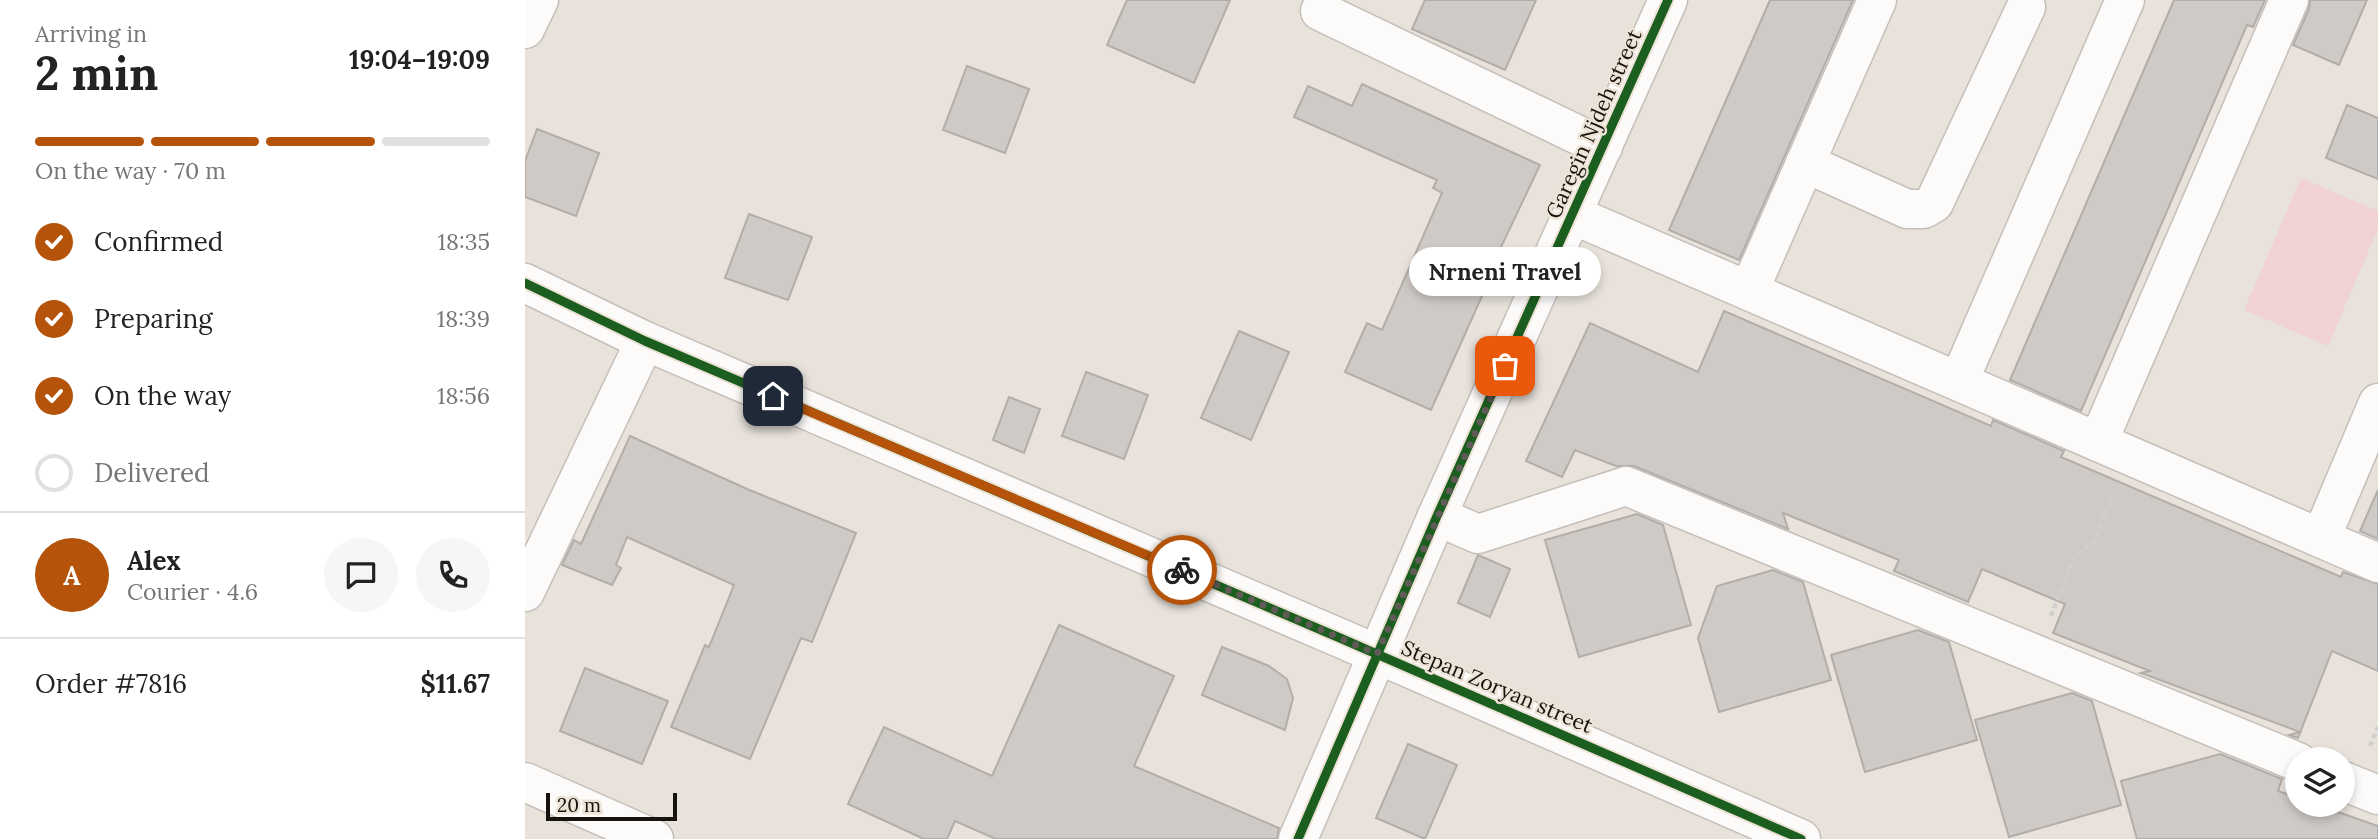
<!DOCTYPE html>
<html lang="en">
<head>
<meta charset="utf-8">
<style>
	body { margin:0; font-family:Lora,serif; background:#f6f6f6; color:#222; height:100vh; display:flex; flex-direction:column; font-size:26px; white-space:nowrap }
	* { box-sizing:border-box; margin:0 }
	p { font-size:23px; color:#767676 }
	.icon { flex:none; width:38px; height:38px; fill:none; stroke:currentColor; stroke-width:2; stroke-linecap:round; stroke-linejoin:round }
	.map { position:relative; flex:1; overflow:hidden }
	.drawer { display:flex; flex-direction:column; background:#fff; width:525px }
	.drawer>* { flex:none }
	.buttons { position:absolute; left:1760px; top:747px; display:grid; gap:14px }
	.buttons a { display:grid; place-items:center; width:70px; height:70px; border-radius:50%; background:#fff; box-shadow:0 4px 10px #0003; font-size:35px }
	.scale { position:absolute; left:21px; bottom:18px; width:131px; box-sizing:border-box; padding-left:7px; border:4px solid #16120e; border-top:0; font-size:19px; line-height:24px; white-space:nowrap; color:#16120e; -webkit-text-stroke:5px #ede3d6; paint-order:stroke }
	.pin { position:absolute; display:grid; place-items:center; width:60px; height:60px; color:#fff; margin:-30px; border-radius:14px; box-shadow:0 4px 10px #0006 }
	.courier { position:absolute; display:grid; place-items:center; width:70px; height:70px; margin:-35px; border:5px solid #b45309; border-radius:50%; background:#fff; color:#222; box-shadow:0 2px 9px #0007 }
	.bubble { position:absolute; height:49px; border-radius:24px; background:#fff; box-shadow:0 4px 10px #0003; font-size:23px; font-weight:700; line-height:49px; text-align:center }
	.headline em { font-style:normal; font-weight:700 }
	.headline div { display:flex; flex-direction:column-reverse }
	.headline { display:flex; align-items:center; justify-content:space-between; height:119px; padding:0 35px }
	h1 { font-size:46px; font-weight:700; line-height:52px }
	.bar { display:grid; grid-template-columns:repeat(4,1fr); gap:10px 7px; align-content:center; height:84px; padding:0 35px }
	.bar i { height:9px; border-radius:5px; background:#e0e0e0 }
	.bar .current { background:#b45309 }
	.bar p { grid-column:span 4 }
	.line { display:flex; align-items:center; gap:18px; padding:0 35px; border-top:2px solid #e0e0e0 }
	.line div { flex:1 }
	.round { display:grid; place-items:center; flex:none; width:74px; height:74px; border-radius:37px; background:#f6f6f6 }
	ol { padding:0 35px; list-style:none }
	li { display:flex; align-items:center; gap:21px; height:77px }
	li p { margin-inline-start:auto }
	li .icon { padding:7px; border-radius:50%; background:#b45309; color:#fff; stroke-width:4 }
	li:last-child { color:#767676 }
	li i { width:38px; height:38px; border:4px solid #e0e0e0; border-radius:50% }
	main { display:flex; flex:1; min-height:0 }
	.map>svg:first-child { display:block }
	.green { fill:#f1d3d4 }
	.building { fill:#d0cac6; stroke:#b3ada9; stroke-width:2 }
	.lines { fill:none; stroke-linecap:round; stroke-linejoin:round }
	.minor-casing { stroke:#c4bfba; stroke-width:41 }
	.path { stroke:#d1cfcd; stroke-width:4.5; stroke-dasharray:5 3.5; stroke-linecap:butt }
	.minor { stroke:#fcfbfa; stroke-width:38 }
	.cycleway-casing { stroke:#ede3d6; stroke-width:13 }
	.cycleway { stroke:#1b5e20; stroke-width:9 }
	.done { stroke:#605b56; stroke-width:7; stroke-dasharray:0 12.6 }
	.route { stroke:#b45309; stroke-width:9 }
	.labels { text-anchor:middle; stroke-width:5; stroke-linejoin:round; paint-order:stroke }
	.street-label { font-size:21px; fill:#16120e; stroke:#ede3d6 }
</style>
</head>
<body>
<main>
<section class="drawer">
<div class="headline"><div><h1>2 min</h1><p>Arriving in</p></div><em>19:04–19:09</em></div>
<div class="bar"><i class="current"></i><i class="current"></i><i class="current"></i><i></i><p>On the way · 70 m</p></div>
<ol>
<li><svg class="icon" aria-label="check" viewBox="0 0 24 24"><path d="M5 12l5 5 9-10"/></svg>Confirmed<p>18:35</p></li>
<li><svg class="icon" aria-label="check" viewBox="0 0 24 24"><path d="M5 12l5 5 9-10"/></svg>Preparing<p>18:39</p></li>
<li><svg class="icon" aria-label="check" viewBox="0 0 24 24"><path d="M5 12l5 5 9-10"/></svg>On the way<p>18:56</p></li>
<li><i></i>Delivered</li>
</ol>
<div class="line" style="height:126px"><b class="round" style="background:#b45309;color:#fff">A</b><div><b>Alex</b><p>Courier · 4.6</p></div><a class="round"><svg class="icon" aria-label="chat" viewBox="0 0 24 24"><path d="M4 5h16v11H9l-5 4z"/></svg></a><a class="round"><svg class="icon" aria-label="phone" viewBox="0 0 24 24"><path d="M5 4h4l2 5-3 2q2 4 5 5l2-3 5 2v4C11 20 4 13 5 4z"/></svg></a></div>
<div class="line" style="height:91px"><div>Order #7816</div><b>$11.67</b></div>
</section>
<div class="map">
<svg width="1853" height="839" viewBox="0 0 1853 839">
	<rect width="100%" height="100%" fill="#e8e2db"/>
	<path class="green" d="M1776,178L1853,211V229L1803,346L1719,310Z"/>
	<g class="building">
		<path d="M602,0H705L669,83L582,45Z"/>
		<path d="M900,0H1011L980,70L887,29Z"/>
		<path d="M1245,0H1328L1214,260L1144,230Z"/>
		<path d="M1649,0H1740L1728,27L1722,25L1556,411L1485,380Z"/>
		<path d="M1785,0H1842L1814,65L1768,45L1784,9Z"/>
		<path d="M442,66L504,89L480,153L418,130Z"/>
		<path d="M837,84L1015,165L967,266L970,267L906,410L820,372L842,323L857,330L917,193L908,188L912,180L769,117L783,86L827,106Z"/>
		<path d="M1822,105L1853,118V179L1801,158Z"/>
		<path d="M12,129L74,153L51,216L0,197V161Z"/>
		<path d="M224,214L287,237L263,300L200,278Z"/>
		<path d="M1199,311L1466,426L1468,420L1539,451L1536,457L1816,577L1818,572L1853,584V671L1807,651L1773,738L1764,735L1775,732L1616,673L1625,671L1528,633L1540,604L1457,569L1443,602L1369,571L1374,560L1258,513L1263,529L1109,466H1091L1050,450L1037,477L1001,461L1065,323L1173,372Z"/>
		<path d="M714,331L764,352L726,440L676,418Z"/>
		<path d="M561,372L623,395L599,459L537,436Z"/>
		<path d="M484,397L515,409L499,453L468,440Z"/>
		<path d="M105,436L222,489L331,533L287,642L276,638L225,759L146,727L180,645L184,647L209,585L102,537L91,565L96,568L87,585L37,565L49,540L56,544Z"/>
		<path d="M1853,490V539L1835,531Z"/>
		<path d="M1112,514L1138,525L1166,625L1054,657L1020,540Z"/>
		<path d="M953,555L985,569L965,617L933,603Z"/>
		<path d="M1248,570L1278,582L1306,680L1194,712L1173,638L1192,586Z"/>
		<path d="M534,625L649,676L609,766L754,828L752,839H471L430,821L422,839H399L323,804L359,727L467,776Z"/>
		<path d="M1393,630L1424,642L1452,740L1340,772L1306,655Z"/>
		<path d="M697,647L744,666L762,679L768,698L760,730L677,695Z"/>
		<path d="M60,668L143,701L117,764L35,731Z"/>
		<path d="M1547,693L1567,701L1596,805L1484,837L1450,720Z"/>
		<path d="M883,744L932,765L900,839L851,818Z"/>
		<path d="M1695,754L1757,779L1753,791L1773,798V805H1793L1853,826V839H1612L1596,781Z"/>
	</g>
	<g class="lines">
		<g class="minor-casing">
			<g id="minor">
				<path d="M795,11L1078,147"/>
				<path d="M0,29L14,0"/>
				<path d="M1280,163L1382,209H1399L1409,203L1501,7"/>
				<path d="M1048,215L1853,563"/>
				<path d="M0,283L120,341L815,638L1276,839"/>
				<path d="M1224,291L1352,0"/>
				<path d="M1434,381L1600,0"/>
				<path d="M1573,442L1764,0"/>
				<path d="M912,516L953,534L1101,486L1773,762"/>
				<path d="M1796,538L1853,403"/>
				<path d="M0,592L120,341"/>
				<path d="M1818,781L1853,795"/>
				<path d="M0,782L129,839"/>
				<path d="M773,839L912,516L1143,0"/>
			</g>
		</g>
		<g class="path">
			<path d="M1526,616L1549,558L1569,541L1589,495"/>
			<path d="M1845,746L1853,727"/>
		</g>
		<use href="#minor" class="minor"/>
		<g class="cycleway-casing">
			<g id="cycleway">
				<path d="M0,283L120,341L815,638L1276,839"/>
				<path d="M773,839L912,516L1143,0"/>
			</g>
		</g>
		<use href="#cycleway" class="cycleway"/>
	</g>
	<g class="lines">
		<path class="done" d="M657,570L852,654L980,366"/>
		<path class="route" d="M248,396L657,570"/>
	</g>
	<g class="labels">
		<g class="street-label">
			<text transform="translate(1069 124) rotate(-66)" y="7">Garegin Njdeh street</text>
			<text transform="translate(972 687) rotate(23)" y="7">Stepan Zoryan street</text>
		</g>
	</g>
</svg>
<div class="buttons">
<a><svg class="icon" aria-label="layers" viewBox="0 0 24 24"><path d="M12 4l9 5-9 5-9-5zM3 14l9 5 9-5"/></svg></a>
</div>
<div class="scale">20 m</div>
<div class="pin" style="left:980px;top:366px;background:#ea580c"><svg class="icon" aria-label="bag" viewBox="0 0 24 24"><path d="M5 8h14l-1 12H6zM9 8a3 3 0 0 1 6 0"/></svg></div>
<div class="pin" style="left:248px;top:396px;background:#1f2937"><svg class="icon" aria-label="home" viewBox="0 0 24 24"><path d="M3 11l9-7 9 7M6 9v11h12V9"/></svg></div>
<div class="courier" style="left:657px;top:570px"><svg class="icon" aria-label="bike" viewBox="0 0 24 24"><circle cx="6" cy="16" r="4"/><circle cx="18" cy="16" r="4"/><path d="M6 16l4-8h5l3 8M10 8l3 8H6M13 5h3"/></svg></div>
<div class="bubble" style="left:884px;top:247px;width:192px">Nrneni Travel</div>
</div>
</main>
</body>
</html>
